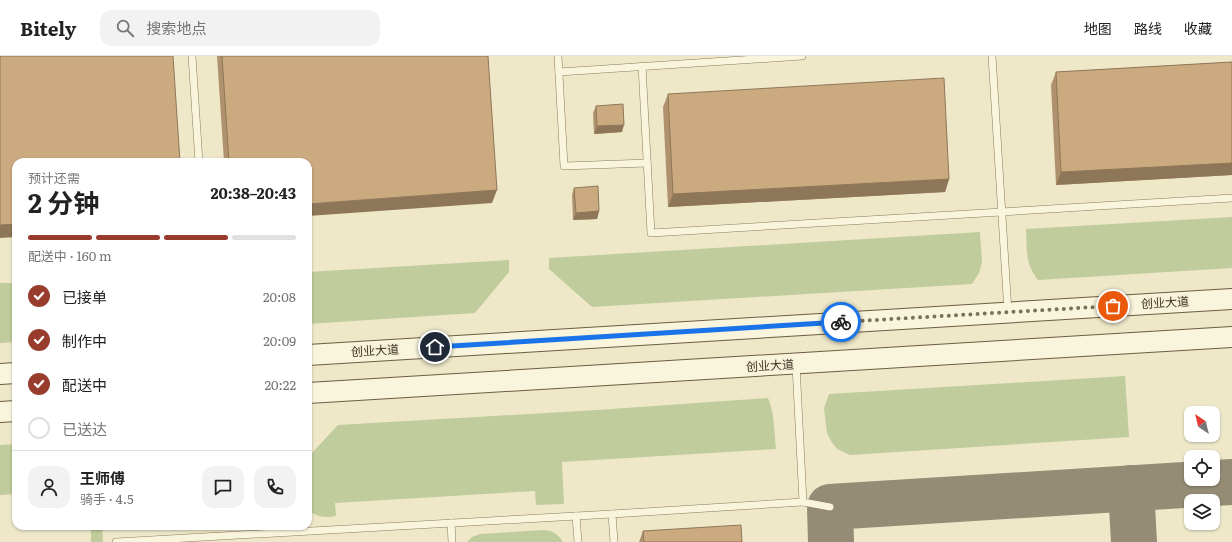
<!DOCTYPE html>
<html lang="zh">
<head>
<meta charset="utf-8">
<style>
	body { margin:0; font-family:Literata,"Noto Sans SC",serif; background:#f2f2f2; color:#222; height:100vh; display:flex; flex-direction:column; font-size:15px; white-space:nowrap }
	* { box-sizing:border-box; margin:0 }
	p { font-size:13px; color:#767676 }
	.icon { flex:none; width:22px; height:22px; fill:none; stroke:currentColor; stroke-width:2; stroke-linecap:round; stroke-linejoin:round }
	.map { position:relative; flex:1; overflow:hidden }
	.details { position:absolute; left:12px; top:102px; width:300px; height:372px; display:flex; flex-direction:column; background:#fff; border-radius:12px; box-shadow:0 1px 3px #0004 }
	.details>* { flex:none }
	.needle { width:26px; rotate:325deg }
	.tools { position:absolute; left:1184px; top:350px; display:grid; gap:8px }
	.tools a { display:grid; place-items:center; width:36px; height:36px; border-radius:8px; background:#fff; box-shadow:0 1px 3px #0004; font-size:20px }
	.pin { position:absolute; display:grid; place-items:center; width:34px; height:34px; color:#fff; margin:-17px; border:2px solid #fff; border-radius:50%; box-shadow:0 1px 4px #0007 }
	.courier { position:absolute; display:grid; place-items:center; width:40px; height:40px; margin:-20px; border:3px solid #1a73e8; border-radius:50%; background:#fff; color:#222; box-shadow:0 1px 5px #0007 }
	.overview em { font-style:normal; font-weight:700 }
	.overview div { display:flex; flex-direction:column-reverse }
	.overview { display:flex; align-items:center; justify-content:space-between; height:68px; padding:0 16px }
	h1 { font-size:26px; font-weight:700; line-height:30px }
	.bar { display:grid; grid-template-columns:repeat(4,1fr); gap:6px 4px; align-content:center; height:48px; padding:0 16px }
	.bar i { height:5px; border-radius:3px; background:#e0e0e0 }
	.bar .selected { background:#983d2e }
	.bar p { grid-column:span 4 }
	.line { display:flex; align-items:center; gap:10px; padding:0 16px; border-top:1px solid #e0e0e0 }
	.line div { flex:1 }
	.round { display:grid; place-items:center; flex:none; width:42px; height:42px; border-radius:12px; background:#f2f2f2 }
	ol { padding:0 16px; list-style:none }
	li { display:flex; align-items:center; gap:12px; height:44px }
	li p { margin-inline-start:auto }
	li .icon { padding:4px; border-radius:50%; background:#983d2e; color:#fff; stroke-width:4 }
	li:last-child { color:#767676 }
	li i { width:22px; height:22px; border:2px solid #e0e0e0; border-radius:50% }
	header { display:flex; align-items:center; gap:24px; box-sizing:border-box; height:56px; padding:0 20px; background:#fff; border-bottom:1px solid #e0e0e0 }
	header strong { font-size:19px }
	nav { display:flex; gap:22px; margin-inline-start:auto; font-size:14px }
	.search { width:280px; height:36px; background:#f2f2f2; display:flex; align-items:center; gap:10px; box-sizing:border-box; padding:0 14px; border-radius:12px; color:#767676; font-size:15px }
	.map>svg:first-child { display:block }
	.green { fill:#c0cc9c }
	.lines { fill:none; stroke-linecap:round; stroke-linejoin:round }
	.taxiway { stroke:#948c75; stroke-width:46 }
	.lane-casing { stroke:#8a7c5d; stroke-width:8 }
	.secondary-casing { stroke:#6c5d40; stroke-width:22 }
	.lane { stroke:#f9f4dc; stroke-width:7 }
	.secondary { stroke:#f9f4dc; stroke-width:20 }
	.wall { fill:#af926d }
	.shaded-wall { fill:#8e7759 }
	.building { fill:#cbaa7f; stroke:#8e7759 }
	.done { stroke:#7a715c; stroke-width:4; stroke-dasharray:0 7.2 }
	.route { stroke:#1a73e8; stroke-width:5 }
	.labels { text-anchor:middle; stroke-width:3; stroke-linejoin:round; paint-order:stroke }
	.street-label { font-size:12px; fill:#3b3121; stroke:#f6f1d8 }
</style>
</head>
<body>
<header>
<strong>Bitely</strong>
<div class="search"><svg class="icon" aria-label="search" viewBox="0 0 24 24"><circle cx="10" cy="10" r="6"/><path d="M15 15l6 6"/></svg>搜索地点</div>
<nav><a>地图</a><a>路线</a><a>收藏</a></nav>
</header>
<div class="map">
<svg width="1232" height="486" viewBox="0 0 1232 486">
	<rect width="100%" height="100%" fill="#eee8c9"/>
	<g class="green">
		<path d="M1232,161V212L1038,224C1025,208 1027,193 1026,173Z"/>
		<path d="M980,176L982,206L979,217L972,228L592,251L549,213V202Z"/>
		<path d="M509,204V216L475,257L308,268V216Z"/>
		<path d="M0,227H16V286L0,287Z"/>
		<path d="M1125,320L1129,381L850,399L837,393L831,385L827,377L824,352L829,338Z"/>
		<path d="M768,342C775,358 774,375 776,393L562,406L564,448L536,449L535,435L335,447L336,460C325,462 315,461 308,453V421L311,420L310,399L338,369L597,354Z"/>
		<path d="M16,388V438L0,439V389Z"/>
		<path d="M91,470H102L103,486H91Z"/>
		<path d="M544,474C552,474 559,479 563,486H467L472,481L480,478Z"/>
	</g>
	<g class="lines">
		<g class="taxiway">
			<path d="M1131,432L1134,486"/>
			<path d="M831,486L830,451L1232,426"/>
		</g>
		<g class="lane-casing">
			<g id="lane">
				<path d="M192,0L199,106"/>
				<path d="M558,0L564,110L647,107"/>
				<path d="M992,0L1008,256"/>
				<path d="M642,10L651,177L1232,142"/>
				<path d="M559,16L802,0"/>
				<path d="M796,309L803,446L830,451"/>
				<path d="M576,460L578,486"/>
				<path d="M451,467L452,486"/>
				<path d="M116,486L612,458"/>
				<path d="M614,486L612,458L803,446"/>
			</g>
		</g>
		<g class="secondary-casing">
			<g id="secondary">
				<path d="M308,299L1232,243"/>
				<path d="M0,318L16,317"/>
				<path d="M308,337L1232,281"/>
				<path d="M0,356L16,355"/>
			</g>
		</g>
		<use href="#lane" class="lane"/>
		<use href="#secondary" class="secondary"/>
	</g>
	<g class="wall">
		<path d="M217,0H488L492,147L308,106H224Z"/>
		<path d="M1232,6V119L1056,129L1051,29L1056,16Z"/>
		<path d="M668,38L949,123L945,136L668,151L663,51Z"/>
		<path d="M596,50L622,76L594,78L593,57Z"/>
		<path d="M574,132L599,155L597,163L573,164L572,139Z"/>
		<path d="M643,475L742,486H639Z"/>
	</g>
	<g class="shaded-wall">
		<path d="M624,69L622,76L594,78L597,70Z"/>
		<path d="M1232,107V119L1056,129L1061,116Z"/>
		<path d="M949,123L945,136L668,151L673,138Z"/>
		<path d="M497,134L492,147L308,160V148Z"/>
		<path d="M599,155L597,163L573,164L576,157Z"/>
		<path d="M16,168V181L0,182V169Z"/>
	</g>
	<g class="building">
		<path d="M0,0H173L180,106H16V168L0,169Z"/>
		<path d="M222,0H488L497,134L308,148V106H229Z"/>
		<path d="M1232,6V107L1061,116L1056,16Z"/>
		<path d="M944,22L949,123L673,138L668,38Z"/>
		<path d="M623,48L624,69L597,70L596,50Z"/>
		<path d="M598,130L599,155L576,157L574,132Z"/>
		<path d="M741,469L742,486H644L643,475Z"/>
	</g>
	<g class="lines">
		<path class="done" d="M841,266L1113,250"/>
		<path class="route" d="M435,291L841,266"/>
	</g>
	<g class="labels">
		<g class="street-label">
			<text transform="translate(1165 247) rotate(-3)" y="4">创业大道</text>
			<text transform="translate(375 295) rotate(-3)" y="4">创业大道</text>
			<text transform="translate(770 310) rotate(-3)" y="4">创业大道</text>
		</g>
	</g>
</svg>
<div class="tools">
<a><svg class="needle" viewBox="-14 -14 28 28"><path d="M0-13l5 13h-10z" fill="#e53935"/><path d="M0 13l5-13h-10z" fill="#767676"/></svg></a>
<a><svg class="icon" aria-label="locate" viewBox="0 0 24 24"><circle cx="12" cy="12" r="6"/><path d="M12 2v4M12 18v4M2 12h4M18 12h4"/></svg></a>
<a><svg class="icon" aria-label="layers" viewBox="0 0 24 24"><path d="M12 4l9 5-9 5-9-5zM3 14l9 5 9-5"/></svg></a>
</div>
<div class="pin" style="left:1113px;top:250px;background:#ea580c"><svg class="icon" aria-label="bag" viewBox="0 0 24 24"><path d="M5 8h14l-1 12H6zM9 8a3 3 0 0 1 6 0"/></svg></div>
<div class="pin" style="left:435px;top:291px;background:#1f2937"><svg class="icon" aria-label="home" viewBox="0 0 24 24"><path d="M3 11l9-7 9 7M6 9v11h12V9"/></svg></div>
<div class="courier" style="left:841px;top:266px"><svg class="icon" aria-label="bike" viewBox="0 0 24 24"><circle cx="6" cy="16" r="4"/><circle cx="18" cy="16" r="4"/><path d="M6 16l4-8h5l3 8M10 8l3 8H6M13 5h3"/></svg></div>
<section class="details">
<div class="overview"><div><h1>2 分钟</h1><p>预计还需</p></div><em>20:38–20:43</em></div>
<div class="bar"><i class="selected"></i><i class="selected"></i><i class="selected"></i><i></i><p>配送中 · 160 m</p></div>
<ol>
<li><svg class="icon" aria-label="check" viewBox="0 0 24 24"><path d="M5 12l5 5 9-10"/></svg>已接单<p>20:08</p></li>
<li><svg class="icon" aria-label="check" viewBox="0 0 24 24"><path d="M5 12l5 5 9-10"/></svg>制作中<p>20:09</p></li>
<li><svg class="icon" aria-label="check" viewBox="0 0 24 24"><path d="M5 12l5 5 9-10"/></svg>配送中<p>20:22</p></li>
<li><i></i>已送达</li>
</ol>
<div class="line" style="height:72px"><a class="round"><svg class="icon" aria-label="person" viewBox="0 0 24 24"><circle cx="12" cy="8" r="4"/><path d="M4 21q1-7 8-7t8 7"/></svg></a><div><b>王师傅</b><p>骑手 · 4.5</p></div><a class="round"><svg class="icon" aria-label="chat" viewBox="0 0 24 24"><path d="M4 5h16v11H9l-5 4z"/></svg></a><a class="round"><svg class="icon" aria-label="phone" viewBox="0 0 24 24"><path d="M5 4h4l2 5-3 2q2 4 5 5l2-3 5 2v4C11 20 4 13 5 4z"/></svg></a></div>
</section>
</div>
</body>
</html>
